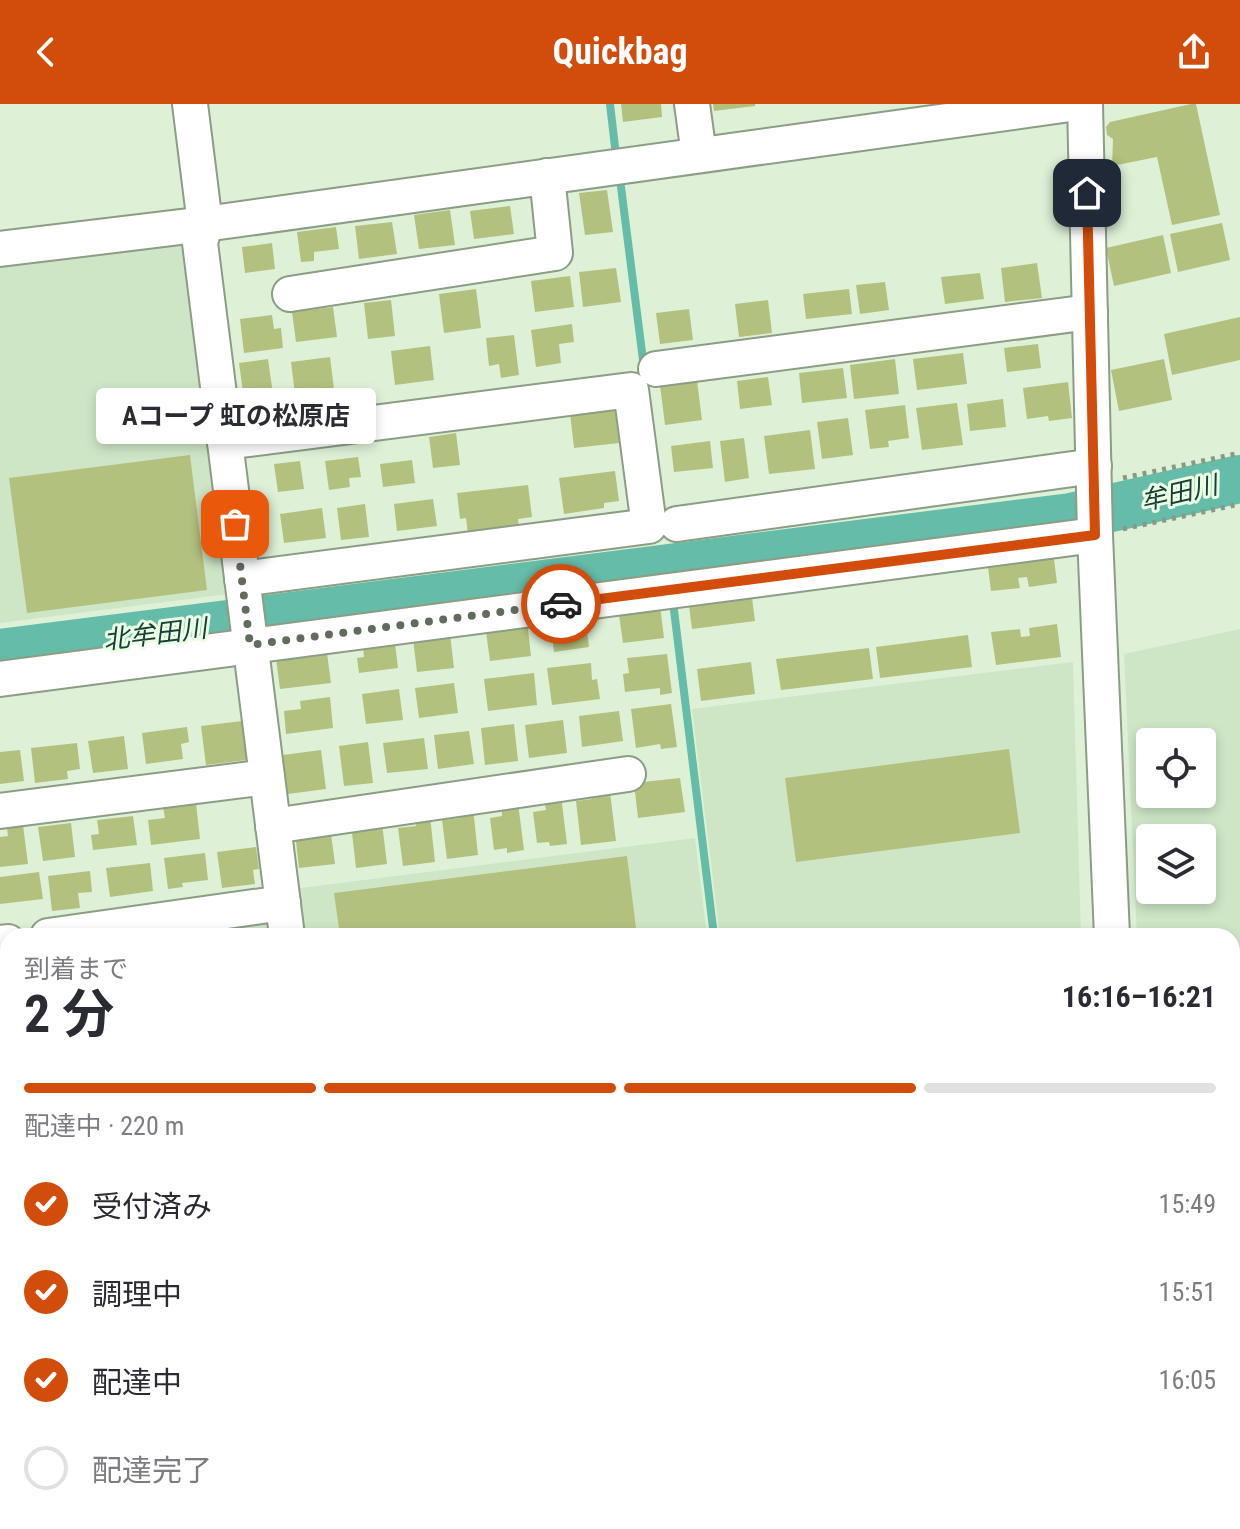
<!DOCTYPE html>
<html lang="ja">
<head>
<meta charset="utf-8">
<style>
	body { margin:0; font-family:"Roboto Condensed","Noto Sans JP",sans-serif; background:#f7f7f7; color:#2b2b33; height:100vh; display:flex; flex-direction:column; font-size:30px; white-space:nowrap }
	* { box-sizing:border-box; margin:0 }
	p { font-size:26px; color:#7c7c81 }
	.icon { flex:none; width:44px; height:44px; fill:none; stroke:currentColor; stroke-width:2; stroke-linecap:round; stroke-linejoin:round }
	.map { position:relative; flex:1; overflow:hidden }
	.side { position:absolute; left:0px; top:824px; width:1240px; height:602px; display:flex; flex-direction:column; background:#fff; border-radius:24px 24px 0 0; box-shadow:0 4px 12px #0003 }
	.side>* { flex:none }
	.buttons { position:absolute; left:1136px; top:624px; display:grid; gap:16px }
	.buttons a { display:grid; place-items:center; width:80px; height:80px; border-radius:8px; background:#fff; box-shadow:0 4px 12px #0003; font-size:40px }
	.pin { position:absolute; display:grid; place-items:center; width:68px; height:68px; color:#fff; margin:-34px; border-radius:16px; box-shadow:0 4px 12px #0006 }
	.courier { position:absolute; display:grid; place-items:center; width:80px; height:80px; margin:-40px; border:6px solid #d24d0b; border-radius:50%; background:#fff; color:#222; box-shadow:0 2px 10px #0007 }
	.bubble { position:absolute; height:56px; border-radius:8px; background:#fff; box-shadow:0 4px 12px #0003; font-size:26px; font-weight:700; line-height:56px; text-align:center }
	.headline em { font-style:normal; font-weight:700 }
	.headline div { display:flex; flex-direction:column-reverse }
	.headline { display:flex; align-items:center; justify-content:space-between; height:136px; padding:0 24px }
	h1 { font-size:52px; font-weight:700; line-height:60px }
	.bar { display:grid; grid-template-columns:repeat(4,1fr); gap:12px 8px; align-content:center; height:96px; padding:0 24px }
	.bar i { height:10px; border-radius:6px; background:#e1e1e2 }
	.bar .on { background:#d24d0b }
	.bar p { grid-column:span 4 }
	ol { padding:0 24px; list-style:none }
	li { display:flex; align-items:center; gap:24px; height:88px }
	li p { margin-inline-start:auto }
	li .icon { padding:8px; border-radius:50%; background:#d24d0b; color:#fff; stroke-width:4 }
	li:last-child { color:#7c7c81 }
	li i { width:44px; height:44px; border:4px solid #e1e1e2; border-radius:50% }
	header { display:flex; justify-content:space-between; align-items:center; height:104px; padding:0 24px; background:#d24d0b; color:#fff; font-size:36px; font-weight:700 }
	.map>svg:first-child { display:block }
	.built { fill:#cee6c6; fill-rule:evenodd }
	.forest { fill:#c9bc77 }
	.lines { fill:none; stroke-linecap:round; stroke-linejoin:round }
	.stream { stroke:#65bca8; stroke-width:8 }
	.river { stroke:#65bca8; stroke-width:48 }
	.building { fill:#b3c17f }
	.minor-casing { stroke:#8b9d85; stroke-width:38 }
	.major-casing { stroke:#fff; stroke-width:48 }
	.highway-casing { stroke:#fff; stroke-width:48 }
	.path { stroke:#8a9886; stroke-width:5; stroke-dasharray:4 6; stroke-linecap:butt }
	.minor { stroke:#fff; stroke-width:34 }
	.major { stroke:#8ae6ba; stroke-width:44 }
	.highway { stroke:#3cd68c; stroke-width:44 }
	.done { stroke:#616c5d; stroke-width:8; stroke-dasharray:0 14.4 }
	.route { stroke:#d24d0b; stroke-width:10 }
	.labels { text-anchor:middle; stroke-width:6; stroke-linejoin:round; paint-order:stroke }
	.water-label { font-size:26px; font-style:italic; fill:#174037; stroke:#ebffe4 }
</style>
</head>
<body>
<header><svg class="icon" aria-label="back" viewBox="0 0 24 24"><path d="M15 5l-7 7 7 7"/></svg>Quickbag<svg class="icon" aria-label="share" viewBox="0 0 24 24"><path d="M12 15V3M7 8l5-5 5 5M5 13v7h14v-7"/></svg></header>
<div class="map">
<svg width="1240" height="1425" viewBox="0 0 1240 1425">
	<rect width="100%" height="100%" fill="#def1d7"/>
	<g class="built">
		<path d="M189,132L236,489L0,519V157Z"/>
		<path d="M1240,525V1033L1232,1034V832H1137L1124,550ZM1150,638H1202V690H1150ZM1150,734H1202V786H1150Z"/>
		<path d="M1073,558L1081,832H720L692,605Z"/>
		<path d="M695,734L707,832H299L293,785Z"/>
		<path d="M274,810L277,832H121Z"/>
		<path d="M8,848V989H7L0,919V849Z"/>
	</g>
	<path class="forest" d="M1240,1247V1425H284L304,1418H1232V1249Z"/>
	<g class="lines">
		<g class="stream">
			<path d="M610,0L615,43"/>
			<path d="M621,83L644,264"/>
			<path d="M673,498L714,832"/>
		</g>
		<path class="river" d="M0,549L1071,413L1240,375"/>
	</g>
	<g class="building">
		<path d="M621,0H661L662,13L623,18Z"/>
		<path d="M713,0H755V2L714,7Z"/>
		<path d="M1191,0H1196L1220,111L1172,121L1157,53L1112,62L1113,35L1107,31L1106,23L1110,18Z"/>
		<path d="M607,86L613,128L585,131L579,89Z"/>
		<path d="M510,102L514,130L474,135L470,107Z"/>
		<path d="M450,106L455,141L419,145L414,111Z"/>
		<path d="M392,118L397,150L359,155L355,122Z"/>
		<path d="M1222,119L1230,156L1178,168L1170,130Z"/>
		<path d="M336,123L339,145L314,148V157L301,158L297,128Z"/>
		<path d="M1163,131L1171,169L1114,182L1106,144Z"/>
		<path d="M272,139L275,165L245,169L242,143Z"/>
		<path d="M1037,159L1042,194L1005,198L1001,164Z"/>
		<path d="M616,164L621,198L583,203L579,168Z"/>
		<path d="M980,169L984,195L945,200L941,173Z"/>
		<path d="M570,172L574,203L535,208L531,177Z"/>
		<path d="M885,178L889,206L860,210L856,181Z"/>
		<path d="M476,185L481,224L444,229L439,190Z"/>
		<path d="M849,185L852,210L806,215L803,190Z"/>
		<path d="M391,196L395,232L368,235L364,199Z"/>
		<path d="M768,196L772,229L739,233L735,200Z"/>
		<path d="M333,203L337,233L296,238L292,208Z"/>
		<path d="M689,205L693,236L660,240L656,209Z"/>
		<path d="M272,211L274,225L281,224L283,244L244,249L240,215Z"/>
		<path d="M1240,213V256L1172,271L1164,230Z"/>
		<path d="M572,220L574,238L559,240L561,259L536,263L531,226Z"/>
		<path d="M514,231L519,271L501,274L499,260L489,262L486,234Z"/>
		<path d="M1038,240L1041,264L1007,268L1004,244Z"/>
		<path d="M430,242L434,276L395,281L391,247Z"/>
		<path d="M963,249L967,280L917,286L913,255Z"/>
		<path d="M330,253L334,285L295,290L291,258Z"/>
		<path d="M268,255L273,290L261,291L262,300L245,302L239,259Z"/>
		<path d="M895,255L899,290L854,295L850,261Z"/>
		<path d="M1164,255L1172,296L1119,307L1111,266Z"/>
		<path d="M843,264L847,294L802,299L799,269Z"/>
		<path d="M768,273L772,301L740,305L737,277Z"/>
		<path d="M697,277L702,316L665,321L660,281Z"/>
		<path d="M1068,278L1072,314L1049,317L1048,312L1027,315L1023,284Z"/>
		<path d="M1003,295L1006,323L970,327L967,300Z"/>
		<path d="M957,299L963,341L922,346L916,304Z"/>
		<path d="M905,301L909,334L888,337L889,343L870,345L865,306Z"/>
		<path d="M615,304L619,339L574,344L570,309Z"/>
		<path d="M848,314L853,351L822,355L817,318Z"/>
		<path d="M810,326L815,365L769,370L764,332Z"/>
		<path d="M456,329L460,361L433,364L429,333Z"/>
		<path d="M744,334L749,374L725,378L720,337Z"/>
		<path d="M710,337L713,364L674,368L671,342Z"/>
		<path d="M190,351L207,486L27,509L9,374Z"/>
		<path d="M358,353L361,373L349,374L350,383L329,386L325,357Z"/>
		<path d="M412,356L415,379L383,383L380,360Z"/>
		<path d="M300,357L304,385L278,388L274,360Z"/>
		<path d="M615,367L619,397L604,399V404L564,410L559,374Z"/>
		<path d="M528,381L532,413L518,415L519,424L468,430L466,414L460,415L457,389Z"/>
		<path d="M433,395L437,422L397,427L394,400Z"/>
		<path d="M365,400L369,433L341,436L337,404Z"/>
		<path d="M322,404L326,434L284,439L280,410Z"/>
		<path d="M1053,447L1057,479L1029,483L1027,473L1018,474L1020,484L991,487L987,455Z"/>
		<path d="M751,486L755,517L692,525L688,494Z"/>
		<path d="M660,502L664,534L623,539L619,511L642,508L641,504Z"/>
		<path d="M585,511L589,543L554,548L550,515Z"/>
		<path d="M527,517L531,552L490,557L486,528L502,527L501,520Z"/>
		<path d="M1057,520L1061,553L996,561L991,528L1020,525L1021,533L1030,532L1029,524Z"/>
		<path d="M450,530L454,564L417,568L413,535Z"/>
		<path d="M968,531L972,563L880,574L876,543Z"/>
		<path d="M395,539L398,564L359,569L357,554L364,553L363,543Z"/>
		<path d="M869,544L873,575L781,586L776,555Z"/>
		<path d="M327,549L331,579L280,585L276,555Z"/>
		<path d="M667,550L672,589L660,591V584L625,588L623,570L629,569L627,554Z"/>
		<path d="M751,558L755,590L701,597L697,565Z"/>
		<path d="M591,559L592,576L597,575L600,595L552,601L547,564Z"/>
		<path d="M534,569L537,601L488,607L484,575Z"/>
		<path d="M454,579L458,609L419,614L415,584Z"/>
		<path d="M399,585L403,616L366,620L362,590Z"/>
		<path d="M330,593L333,624L286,630L284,607L301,605L300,597Z"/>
		<path d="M671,600L677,643L661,645L660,640L636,644L631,605Z"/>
		<path d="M619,607L623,637L582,643L579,612Z"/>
		<path d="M563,616L567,649L529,654L525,621Z"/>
		<path d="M242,617L247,656L206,661L201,622Z"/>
		<path d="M514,620L518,657L485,661L481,624Z"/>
		<path d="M187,623L189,638L181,640L183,655L146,660L142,629Z"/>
		<path d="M469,627L474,660L438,665L434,631Z"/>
		<path d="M124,632L128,665L93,669L88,637Z"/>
		<path d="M424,634L428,665L387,669L383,639Z"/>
		<path d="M368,638L373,679L344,682L339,642Z"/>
		<path d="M77,639L80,665L67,667L68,675L35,679L31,644Z"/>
		<path d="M1009,645L1020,729L796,758L785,674Z"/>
		<path d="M20,646L24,677L0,680V648Z"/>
		<path d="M321,646L326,685L288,690L283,651Z"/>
		<path d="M680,674L685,708L638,714L634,679Z"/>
		<path d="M610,688L616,737L581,741L576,697L592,695V691Z"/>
		<path d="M561,692L567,740L550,742L549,738L537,739L533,708L546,706L544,694Z"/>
		<path d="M196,699L200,735L151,741L148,716L165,714L163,703Z"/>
		<path d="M518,699L524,746L507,749V744L494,746L490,714L502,712L501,701Z"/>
		<path d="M473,704L478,751L447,755L442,716L460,714L459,706Z"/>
		<path d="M133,712L137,741L93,746L91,731L99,730L97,716Z"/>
		<path d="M430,712L435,758L403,762L398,724L416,722L415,714Z"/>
		<path d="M71,719L75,753L43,757L38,723Z"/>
		<path d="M382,719L387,760L356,764L352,729L372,726L371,721Z"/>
		<path d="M23,721L28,760L0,763V733L8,732L7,724Z"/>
		<path d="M295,729L331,730L335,760L299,764Z"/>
		<path d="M256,743L259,765L253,766L255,780L222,784L217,748Z"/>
		<path d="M205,749L208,776L182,779L183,783L168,785L164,754Z"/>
		<path d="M627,752L637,832H340L334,789Z"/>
		<path d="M150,759L153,787L110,793L106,764Z"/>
		<path d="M90,767L92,788L78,789L80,804L52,807L48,772Z"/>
		<path d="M39,768L43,795L0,800V773Z"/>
		<path d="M1232,1217L1240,1218V1235H1232Z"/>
	</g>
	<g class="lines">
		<g class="minor-casing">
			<g id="minor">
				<path d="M190,0L205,120L200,139L287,832"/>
				<path d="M692,0L699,51"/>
				<path d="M1085,0L1095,431L1112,832"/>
				<path d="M0,145L205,120L1070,0"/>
				<path d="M290,190L555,149L547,72"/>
				<path d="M656,265L1090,208"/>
				<path d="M225,338L631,286L649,422L242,475"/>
				<path d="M677,420L1094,362"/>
				<path d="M0,575L1095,431"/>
				<path d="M0,707L267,673"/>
				<path d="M273,722L628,670"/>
				<path d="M48,832L283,799"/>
				<path d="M0,839L8,838"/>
				<path d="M0,1005L8,1001"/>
				<path d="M1232,1154H1240"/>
			</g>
		</g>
		<g class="major-casing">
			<g id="major">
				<path d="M0,1170L8,1230"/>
				<path d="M28,1418L29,1425"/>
				<path d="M1200,1418L1204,1425"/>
				<path d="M140,1425L154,1418"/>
				<path d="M207,1425L227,1418"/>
			</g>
		</g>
		<g class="highway-casing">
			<g id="highway">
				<path d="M1232,1081L1240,1080"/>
				<path d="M1232,1115L1240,1114"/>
				<path d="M0,1237L8,1236"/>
				<path d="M0,1281L8,1280"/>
			</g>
		</g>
		<g class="path">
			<path d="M1123,374L1240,349"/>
			<path d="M1123,425L1240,400"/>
			<path d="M0,1393L8,1378"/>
		</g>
		<use href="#minor" class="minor"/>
		<use href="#major" class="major"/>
		<use href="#highway" class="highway"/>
	</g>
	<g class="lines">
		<path class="done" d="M235,420L250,541L561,500"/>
		<path class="route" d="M561,500L1095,431L1087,89"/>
	</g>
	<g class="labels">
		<g class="water-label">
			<text transform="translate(1179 389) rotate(-13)" y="9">牟田川</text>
			<text transform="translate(155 530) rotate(-7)" y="9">北牟田川</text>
		</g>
	</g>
</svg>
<div class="buttons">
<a><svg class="icon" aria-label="locate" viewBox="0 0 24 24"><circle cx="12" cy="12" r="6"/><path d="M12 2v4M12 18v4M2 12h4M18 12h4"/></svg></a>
<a><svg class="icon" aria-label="layers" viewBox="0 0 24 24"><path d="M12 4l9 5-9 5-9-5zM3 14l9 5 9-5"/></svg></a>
</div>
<div class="pin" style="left:235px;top:420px;background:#ea580c"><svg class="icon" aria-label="bag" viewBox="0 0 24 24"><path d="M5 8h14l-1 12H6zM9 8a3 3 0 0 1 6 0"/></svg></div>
<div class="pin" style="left:1087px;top:89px;background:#1f2937"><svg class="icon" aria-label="home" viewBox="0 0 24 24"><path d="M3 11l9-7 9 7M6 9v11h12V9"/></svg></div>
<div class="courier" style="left:561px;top:500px"><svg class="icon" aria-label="car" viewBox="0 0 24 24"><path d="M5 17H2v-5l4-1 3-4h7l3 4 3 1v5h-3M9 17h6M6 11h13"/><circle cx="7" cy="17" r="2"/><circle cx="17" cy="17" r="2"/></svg></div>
<div class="bubble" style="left:96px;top:284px;width:280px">Aコープ 虹の松原店</div>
<section class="side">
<div class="headline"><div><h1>2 分</h1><p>到着まで</p></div><em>16:16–16:21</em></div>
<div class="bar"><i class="on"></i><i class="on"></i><i class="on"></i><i></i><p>配達中 · 220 m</p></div>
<ol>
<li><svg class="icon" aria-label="check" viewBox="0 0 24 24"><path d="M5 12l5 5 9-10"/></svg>受付済み<p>15:49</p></li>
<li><svg class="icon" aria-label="check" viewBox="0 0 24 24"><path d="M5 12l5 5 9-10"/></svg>調理中<p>15:51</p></li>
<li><svg class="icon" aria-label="check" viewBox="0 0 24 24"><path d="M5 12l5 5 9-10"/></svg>配達中<p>16:05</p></li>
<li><i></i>配達完了</li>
</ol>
</section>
</div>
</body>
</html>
